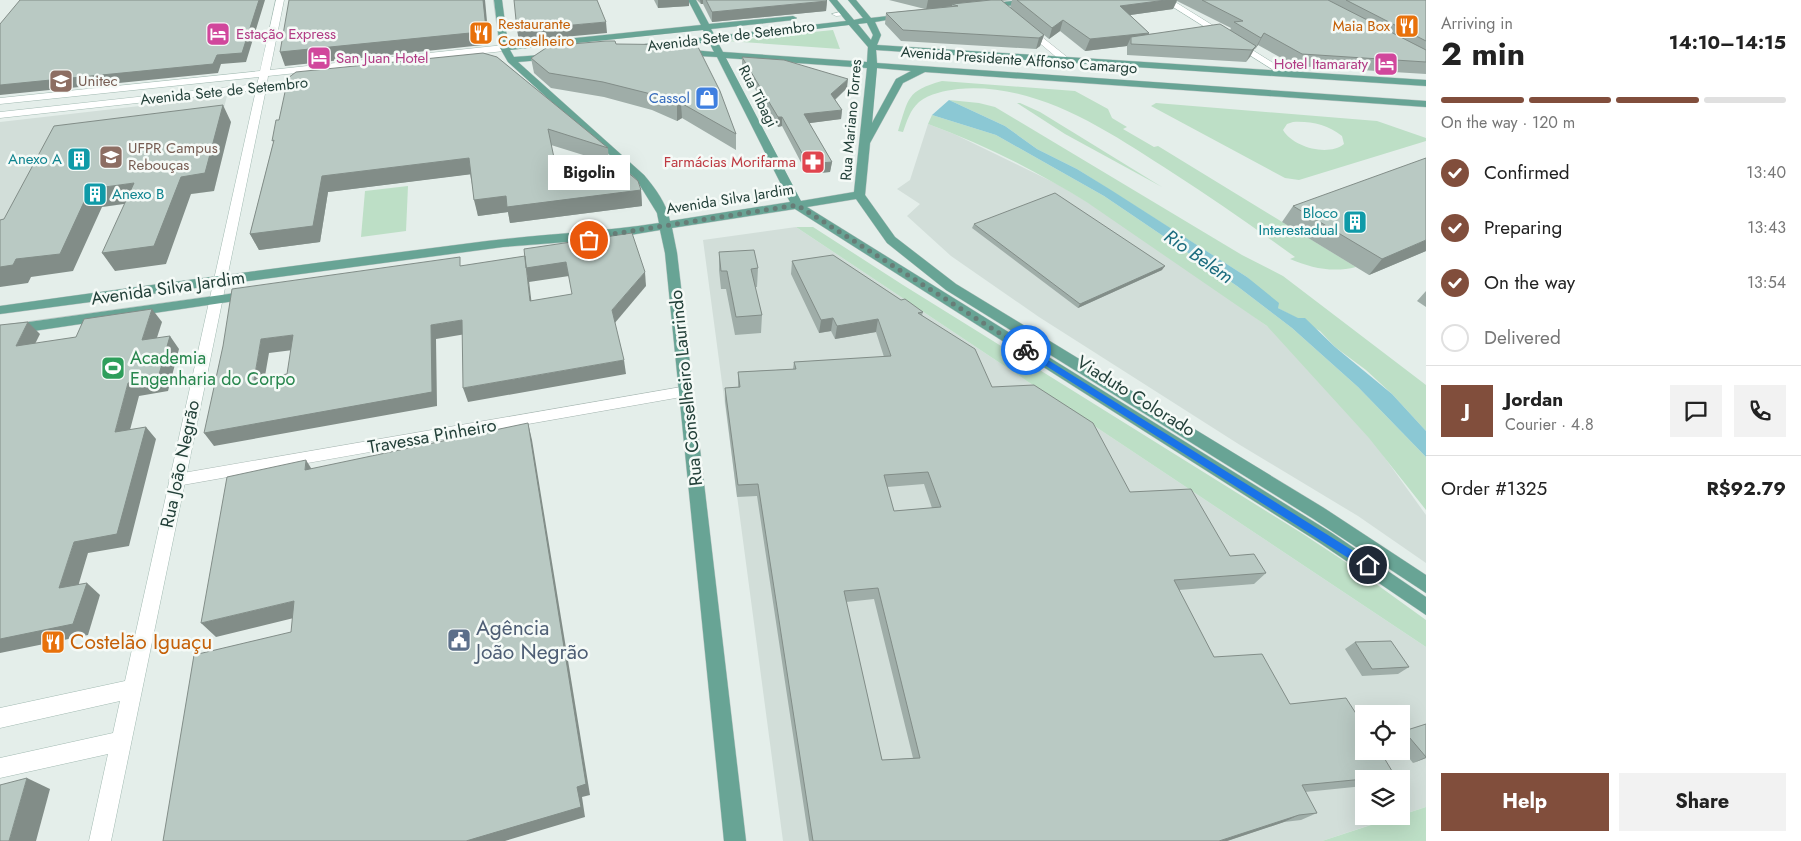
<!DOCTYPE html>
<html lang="en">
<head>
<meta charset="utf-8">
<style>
	body { margin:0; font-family:Jost,sans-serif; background:#f2f2f2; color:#222; height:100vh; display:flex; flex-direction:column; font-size:19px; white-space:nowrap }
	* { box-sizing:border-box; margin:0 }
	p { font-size:16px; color:#767676 }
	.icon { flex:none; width:28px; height:28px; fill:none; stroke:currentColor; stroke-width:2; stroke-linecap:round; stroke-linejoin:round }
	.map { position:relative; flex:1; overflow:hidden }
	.panel { display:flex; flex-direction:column; background:#fff; width:375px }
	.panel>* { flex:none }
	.buttons { position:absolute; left:1355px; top:705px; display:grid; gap:10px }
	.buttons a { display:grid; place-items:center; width:55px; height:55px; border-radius:0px; background:#fff; box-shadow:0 5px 20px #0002; font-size:25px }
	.pin { position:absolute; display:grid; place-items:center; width:42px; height:42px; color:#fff; margin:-21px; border:2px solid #fff; border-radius:50%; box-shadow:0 1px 5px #0007 }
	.courier { position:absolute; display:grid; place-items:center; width:50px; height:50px; margin:-25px; border:4px solid #1a73e8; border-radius:50%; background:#fff; color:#222; box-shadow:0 1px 6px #0007 }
	.bubble { position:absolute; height:35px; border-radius:0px; background:#fff; box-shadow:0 5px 20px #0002; font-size:16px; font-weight:700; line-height:35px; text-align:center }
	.summary em { font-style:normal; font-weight:700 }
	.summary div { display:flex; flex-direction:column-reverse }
	.summary { display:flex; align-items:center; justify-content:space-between; height:85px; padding:0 15px }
	h1 { font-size:32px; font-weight:700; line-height:38px }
	.bar { display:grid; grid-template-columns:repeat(4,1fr); gap:8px 5px; align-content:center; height:60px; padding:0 15px }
	.bar i { height:6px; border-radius:4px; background:#e0e0e0 }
	.bar .current { background:#814e3c }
	.bar p { grid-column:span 4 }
	.line { display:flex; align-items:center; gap:12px; padding:0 15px; border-top:1px solid #e0e0e0 }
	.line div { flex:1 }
	.round { display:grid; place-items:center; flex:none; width:52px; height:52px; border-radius:0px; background:#f2f2f2 }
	ol { padding:0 15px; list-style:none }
	li { display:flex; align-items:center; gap:15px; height:55px }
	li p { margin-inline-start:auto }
	li .icon { padding:5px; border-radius:50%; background:#814e3c; color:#fff; stroke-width:4 }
	li:last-child { color:#767676 }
	li i { width:28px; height:28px; border:2px solid #e0e0e0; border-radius:50% }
	.button { display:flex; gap:10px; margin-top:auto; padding:10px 15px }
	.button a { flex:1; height:58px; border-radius:0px; background:#814e3c; color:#fff; font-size:20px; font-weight:700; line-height:58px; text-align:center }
	.button a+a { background:#f2f2f2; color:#222 }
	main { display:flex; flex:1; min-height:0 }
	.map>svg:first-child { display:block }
	.built { fill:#d2ded9; fill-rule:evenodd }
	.green { fill:#bddfc6; fill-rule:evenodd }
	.water { fill:#8bc8d4 }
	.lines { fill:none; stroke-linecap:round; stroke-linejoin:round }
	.street-casing { stroke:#a6b6b1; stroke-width:1 }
	.secondary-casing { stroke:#a2bab2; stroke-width:1 }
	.primary-casing { stroke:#c1cac8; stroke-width:1 }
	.street { fill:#fff; fill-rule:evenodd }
	.secondary { fill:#fff; fill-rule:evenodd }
	.primary { fill:#68a495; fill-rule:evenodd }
	.wall { fill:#9fada8; fill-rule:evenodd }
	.shaded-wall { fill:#828d88 }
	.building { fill:#b9c9c3; stroke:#828d88; fill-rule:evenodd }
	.route { fill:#1a73e8 }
	.done { stroke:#677d77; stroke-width:5; stroke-dasharray:0 9 }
	.labels { text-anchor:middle; stroke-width:5; stroke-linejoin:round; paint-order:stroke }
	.far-food-label { font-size:15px; fill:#c56008; stroke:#f5faf7; text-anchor:start }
	.far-hotel-label { font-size:15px; fill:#b23c85; stroke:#f5faf7; text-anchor:start }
	.far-street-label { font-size:15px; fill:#234039; stroke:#f5faf7 }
	.far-education-label { font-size:15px; fill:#785e54; stroke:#f5faf7; text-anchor:start }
	.far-shop-label { font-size:15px; fill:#366cbe; stroke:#f5faf7; text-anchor:end }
	.far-culture-label { font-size:15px; fill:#0d838f; stroke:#f5faf7; text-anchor:end }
	.far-health-label { font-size:15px; fill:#be3a42; stroke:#f5faf7; text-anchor:end }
	.street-label { font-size:18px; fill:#234039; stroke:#f5faf7 }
	.leisure-label { font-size:18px; fill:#27864d; stroke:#f5faf7; text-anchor:start }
	.water-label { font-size:19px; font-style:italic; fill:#1b6c7e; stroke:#f5faf7 }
	.near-service-label { font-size:21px; fill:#4e5e75; stroke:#f5faf7; text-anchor:start }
	.near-food-label { font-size:21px; fill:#c56008; stroke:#f5faf7; text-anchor:start }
</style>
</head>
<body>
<main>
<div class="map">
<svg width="1426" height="841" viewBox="0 0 1426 841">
	<rect width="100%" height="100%" fill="#e4eeea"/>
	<g class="built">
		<path d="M227,96L220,123L231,122L214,191L0,222V122Z"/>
		<path d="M928,124L954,134L1057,184L1142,235L1282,337L1362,426L1426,515V563L1358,516L1240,445L1039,317L951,256L907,216L920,204L897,189L910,180Z"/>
		<path d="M796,227L1426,647V807L1401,815V779H1364V816H1397L1322,841H783L703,240ZM1364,714H1401V751H1364Z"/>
	</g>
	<g class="green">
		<path d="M833,30L840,49L727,41Z"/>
		<path d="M942,81L1075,91L1108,109L1112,118L1127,127L1123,129L1154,147L1158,146L1356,267C1333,273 1311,268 1290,259L1295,257C1255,228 1215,200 1173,173C1109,132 1038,82 958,89C945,91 930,93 919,102C910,110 907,121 903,132L898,131C909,98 906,91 942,81Z"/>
		<path d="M949,100L979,103L995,107L1242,255L1283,276L1426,385V431L1392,394L1366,370L1335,347L1320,331L1278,308L1247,277L1077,169L1037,149L1005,126Z"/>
		<path d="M1017,103H1020L1040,112L1162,187L1065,134Z"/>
		<path d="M1156,103L1377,121L1426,138V141L1299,180L1285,178L1151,106ZM1293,122C1311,121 1328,125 1342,136L1344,144C1328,157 1293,147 1283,130L1287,124Z"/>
		<path d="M932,115L996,135L1104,196L1237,286L1292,328L1358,387L1426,457V510L1369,438L1267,326L1088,203C1038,172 984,144 928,124Z"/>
		<path d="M408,186L406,231L361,237L365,191Z"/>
		<path d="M796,227H813L903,285L1303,534L1347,563L1426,620V647Z"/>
		<path d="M1426,807V841H1322Z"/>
	</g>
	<path class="water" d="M949,100L1005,126L1037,149L1077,169L1111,190L1247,277L1279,303L1278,308L1298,318H1305L1335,347L1392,394L1426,431V457L1358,387L1292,328L1237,286L1104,196L996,135L932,115Z"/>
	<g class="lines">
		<g class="street-casing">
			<g id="street">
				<path d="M1027,25L1067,57V61H1061L1024,30L1023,28Z"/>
				<path d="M687,386L692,387L694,391L692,395L687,396L177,486L171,485L169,480L171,475L177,474Z"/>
			</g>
		</g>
		<g class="secondary-casing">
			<g id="secondary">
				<path d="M276,0H284L270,70L504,45L508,48L504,51L268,76L267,83L306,79L311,82L306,85L266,89L111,841H89L108,754L0,778V758L113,733L120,701L0,728V708L125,681L256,90L0,118V112L257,84L259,77L0,104V98L260,71Z"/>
				<path d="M1162,0H1172L1291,74L1283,76Z"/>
				<path d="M844,11L848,13L847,15L836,16L832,14Z"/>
			</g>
		</g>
		<g class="primary-casing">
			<g id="primary">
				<path d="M494,0H502L508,45L701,25L688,0H696L709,24L793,16L797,18L793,20L711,29L715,36L846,21L829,0H837L854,20L863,18L848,0H856L871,18L905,14L909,16L875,22L881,35L877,45L1426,80V86L876,50L877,63L1426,101V107L925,72L903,83L870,143L865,195L895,237L956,284L1324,508L1426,575V593L1312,518L946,290L887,243L856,199L807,207L1332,533L1426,597V615L1320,543L795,209L672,228L677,253L746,841H724L665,253L660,230L606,239L503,247L0,314V306C162,283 324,262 487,241C544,234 602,232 659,223L657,213L636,179L508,62L500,48ZM867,23L873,35L871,40L858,24ZM849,25L868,47L867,62L723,52L717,41ZM703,30L707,37L645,44L641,47L645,50L709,42L714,52L682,49L678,52L682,55L717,57L790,202L670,221C667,204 655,188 644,175L518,62L552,59L556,56L555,54L514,57L510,50ZM726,58L867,68L854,192L801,201ZM877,68L911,71L896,79L872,123Z"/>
				<path d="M1020,0H1047L1043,2L987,8L983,6L987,4Z"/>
				<path d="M250,291L255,292L256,295L255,298L0,336V326Z"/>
			</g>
		</g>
		<use href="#street" class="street"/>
		<use href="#secondary" class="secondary"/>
		<use href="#primary" class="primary"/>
	</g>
	<g class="wall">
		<path d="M654,0H689V6L658,8Z"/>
		<path d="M697,0H826L827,1L826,11L712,22L703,4H701Z"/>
		<path d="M889,0H1012L1002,1L1010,8L1012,0H1426V74L1296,66L1258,45L1255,49H1254L1246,62L1127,55V46L1085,51L1060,31L1049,39L1044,35L1040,46L1036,49L901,41L885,24L886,13L925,9ZM1177,1L1231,28L1230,30L1148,34L1149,33L1130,15L1173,9Z"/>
		<path d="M616,44L736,134V150L682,118L677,121L652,110L604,97L551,88L534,73L531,58Z"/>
		<path d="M497,57L608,148L609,163L551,145L557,172L641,190L642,206L510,223L508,212L478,216L470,174L328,192L320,242L259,250L250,234L279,120Z"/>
		<path d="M742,57L847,88L835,100L842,110L841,119L809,123L832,162L830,172L807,174L782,126L778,127L742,67Z"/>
		<path d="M1293,206L1426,251L1369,275L1282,222Z"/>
		<path d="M974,224L1162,270L1078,308L972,228Z"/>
		<path d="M719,252L758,268L757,287H755L762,315L761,333L735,335L726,289H721L719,270Z"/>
		<path d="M792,261L901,300L923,312L922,315L992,387L1130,492L1230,556L1266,573L1254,584L1179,590L1214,657L1290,704L1395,776L1389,779H1364V786L1305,792L1317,813L1301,820L1284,822L1227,841H809L757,496L737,497L725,401V388L738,387V372L793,369L794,362L884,357L876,332L835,339L831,331L819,333L791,274ZM924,484L932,508L894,511L887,487ZM874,599L913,758L882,760L846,602Z"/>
		<path d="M1426,291V307L1417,301Z"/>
		<path d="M1355,642L1409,667L1398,674L1362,676L1345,649Z"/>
		<path d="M1426,724V758L1413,763L1401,748V733Z"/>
	</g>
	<g class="shaded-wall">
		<path d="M259,0H265L246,62L221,64L218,73L0,95V85L217,55Z"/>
		<path d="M483,0H485L489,42L483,45L285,66L280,52Z"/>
		<path d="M658,0H689V6L658,8Z"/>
		<path d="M700,0H703V4H701Z"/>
		<path d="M928,0H989L952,4V6L926,10Z"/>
		<path d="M1166,0H1177L1173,9L1116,17L1120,6Z"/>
		<path d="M827,1L826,11L712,22V12Z"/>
		<path d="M1063,20L1060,31L1049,39L1052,28Z"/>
		<path d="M606,22L607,33L519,41L517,30Z"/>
		<path d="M1149,33L1144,44L1131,37L1127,46L1085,51L1090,39Z"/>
		<path d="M1264,33L1258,45L1255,49L1261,38Z"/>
		<path d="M1044,35L1040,46L1036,49L1039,38Z"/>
		<path d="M1256,46L1250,57L1246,62L1252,50Z"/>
		<path d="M848,79L847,88L830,104L831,94Z"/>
		<path d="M681,103L682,118L677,121V105Z"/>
		<path d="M223,105L231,122L214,191L191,194L166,264L115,271L102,253L181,177Z"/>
		<path d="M842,110L841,119L803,124L804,114Z"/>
		<path d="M778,117H782V126L778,127Z"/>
		<path d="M469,158L473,174L328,192L320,242L259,250L250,234L322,176Z"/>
		<path d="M832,162L830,172L807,174L808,164Z"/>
		<path d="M134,183L145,201L102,207L73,271L31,277L28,283L0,287V267L90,189Z"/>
		<path d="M641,190L642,206L510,223L508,212L478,216L474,200L506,196Z"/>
		<path d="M1426,240V251L1369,275L1382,259Z"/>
		<path d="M525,256L566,262L569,276L529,282V281L533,314L530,301Z"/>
		<path d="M1165,266L1162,270L1078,308L1080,304Z"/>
		<path d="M645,272L646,286L614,324L612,310Z"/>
		<path d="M152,309L162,322L152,353L142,340Z"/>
		<path d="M833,318L831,331L819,333L821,320Z"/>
		<path d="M878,319L876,332L835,339L837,326Z"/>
		<path d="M462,320L466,334L436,339L437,406L214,446L204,433L431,325Z"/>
		<path d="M28,322L40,334L28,358L16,346Z"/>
		<path d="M293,335L301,349L269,353L262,393L254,380L261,339Z"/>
		<path d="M170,336L179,349L168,391L139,396L126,445L115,432L128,383Z"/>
		<path d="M624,360L626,374L468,402L463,388Z"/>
		<path d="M528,423L532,440L590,795L582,797L585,817L505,841H466L577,787Z"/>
		<path d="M146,427L156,439L129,546L88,553L74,600L59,588L74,542Z"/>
		<path d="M306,460L316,476L305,470Z"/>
		<path d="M87,583L100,595L88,635L0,653V639Z"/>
		<path d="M294,601L306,615L216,637L201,623Z"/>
		<path d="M1426,757V758L1413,763Z"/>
		<path d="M27,778L50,789L36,841H9Z"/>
		<path d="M1299,815L1284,822L1227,841H1219Z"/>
	</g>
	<g class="building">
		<path d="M20,0H259L242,53L217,55L213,64L0,85V24Z"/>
		<path d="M289,0H483L486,29L480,32L280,52Z"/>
		<path d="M514,0H597L606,22L517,30Z"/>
		<path d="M706,0H826L827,1L712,12Z"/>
		<path d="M991,0H1001L1044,35L1039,38L903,30L886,13L958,6L952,4Z"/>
		<path d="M1017,0H1166L1120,6L1149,33L1090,39L1063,20L1052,28Z"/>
		<path d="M1202,0H1328L1426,50V62L1302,54L1264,33L1261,38L1234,22L1243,21Z"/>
		<path d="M1346,0H1426V41Z"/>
		<path d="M1220,24L1256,46L1252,50L1131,44V37Z"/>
		<path d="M606,41H615L616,44L697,45L720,91L736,134L681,103L677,105L651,94L603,82L549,73L531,58L549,46Z"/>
		<path d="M483,53L497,57L608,148L548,129L557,172L619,165L638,181L641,190L507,207L506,196L474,200L469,158L322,176L313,226L250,234L274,140L272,141L276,120H279L288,78L296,72Z"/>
		<path d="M742,57L784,60L848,79L831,94L842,110L804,114L832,162L808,164L782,117H778Z"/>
		<path d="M223,105L205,173L181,177L154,246L102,253L134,183L90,189L60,254L16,259L13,265L0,267V220L4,219L54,126Z"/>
		<path d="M1426,158V240L1382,259L1293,206Z"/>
		<path d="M1055,193L1165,266L1080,304L974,224Z"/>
		<path d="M632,233L645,272L612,310L624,360L463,388L462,320L431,325L432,392L204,433L223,346L232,289L460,257V266L525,256L530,301L572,294L566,262L526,268L524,249ZM293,335L287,374L254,380L261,339Z"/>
		<path d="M754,250L758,268L751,269L762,315L736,317L727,271H721L719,252Z"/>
		<path d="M833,255L901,300L905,299L923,312L918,313L975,349L992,387L1034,385L1093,423L1130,492L1191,489L1230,556L1254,554L1266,573L1174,580L1214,657L1262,654L1290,704L1346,698L1364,726V751H1380L1395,776L1302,785L1317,813L1299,815L1219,841H813L758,484L738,485L725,388L740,387L738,372L796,369L794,362L891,356L878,319L837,326L833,318L821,320L792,261ZM928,472L941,507L894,511L884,475ZM878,588L920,758L882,760L844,591Z"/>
		<path d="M152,309L142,340L170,336L158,378L128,383L115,432L146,427L117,534L74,542L59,588L87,583L73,624L0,639V325L28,322L16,346L76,337L84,319Z"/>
		<path d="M528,423L586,784L577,787L581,807L466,841H163L194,655L291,632L294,601L201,623L227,477L306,460L305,470Z"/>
		<path d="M1391,641L1409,667L1372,669L1355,642Z"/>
		<path d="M1426,724V757L1404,731Z"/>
		<path d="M27,778L9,841H0V785Z"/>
	</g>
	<path class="route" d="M1024,348H1029L1371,562V568H1364L1024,352Z"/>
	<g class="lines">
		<path class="done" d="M589,240L606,235L797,205L1026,350"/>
	</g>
	<defs>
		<g id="restaurant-square" transform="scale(1.25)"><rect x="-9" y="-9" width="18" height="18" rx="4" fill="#e8710a" stroke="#f5faf7"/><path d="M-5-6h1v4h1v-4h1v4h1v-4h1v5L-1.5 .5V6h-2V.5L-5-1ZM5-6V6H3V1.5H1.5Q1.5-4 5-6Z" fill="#fff"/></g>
		<g id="hotel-square" transform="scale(1.25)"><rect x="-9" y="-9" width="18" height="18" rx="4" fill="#d1479c" stroke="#f5faf7"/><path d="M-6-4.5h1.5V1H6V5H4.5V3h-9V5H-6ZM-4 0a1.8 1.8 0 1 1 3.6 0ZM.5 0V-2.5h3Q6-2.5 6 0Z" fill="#fff"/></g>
		<g id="university-square" transform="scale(1.25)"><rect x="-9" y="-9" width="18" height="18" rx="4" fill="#8d6e63" stroke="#f5faf7"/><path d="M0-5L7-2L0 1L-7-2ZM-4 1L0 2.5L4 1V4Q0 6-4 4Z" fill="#fff"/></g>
		<g id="shop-square" transform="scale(1.25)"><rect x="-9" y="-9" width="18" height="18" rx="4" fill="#3f7fe0" stroke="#f5faf7"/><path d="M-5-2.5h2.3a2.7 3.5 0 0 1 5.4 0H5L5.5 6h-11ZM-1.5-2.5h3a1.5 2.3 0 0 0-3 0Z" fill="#fff"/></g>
		<g id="building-square" transform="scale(1.25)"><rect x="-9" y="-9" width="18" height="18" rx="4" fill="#0f9aa8" stroke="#f5faf7"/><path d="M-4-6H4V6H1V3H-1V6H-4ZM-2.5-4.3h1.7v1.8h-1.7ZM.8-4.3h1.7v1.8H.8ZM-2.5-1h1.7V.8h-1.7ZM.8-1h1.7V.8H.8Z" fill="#fff"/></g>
		<g id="pharmacy-square" transform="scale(1.25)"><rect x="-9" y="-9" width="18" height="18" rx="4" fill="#e0444e" stroke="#f5faf7"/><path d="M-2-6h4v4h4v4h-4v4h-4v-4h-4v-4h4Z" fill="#fff"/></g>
		<g id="stadium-square" transform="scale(1.25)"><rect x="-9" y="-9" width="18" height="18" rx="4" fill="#2e9e5b" stroke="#f5faf7"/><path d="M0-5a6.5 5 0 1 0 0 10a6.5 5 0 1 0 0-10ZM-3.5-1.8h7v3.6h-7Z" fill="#fff"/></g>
		<g id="civic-square" transform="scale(1.25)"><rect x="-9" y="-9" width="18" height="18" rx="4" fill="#5c6f8a" stroke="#f5faf7"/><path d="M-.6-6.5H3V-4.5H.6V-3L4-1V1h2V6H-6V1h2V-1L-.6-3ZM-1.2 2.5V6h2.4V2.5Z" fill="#fff"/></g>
	</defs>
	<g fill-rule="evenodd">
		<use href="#restaurant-square" x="1407" y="26"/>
		<use href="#restaurant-square" x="481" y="33"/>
		<use href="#hotel-square" x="218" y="34"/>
		<use href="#hotel-square" x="319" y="58"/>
		<use href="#hotel-square" x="1386" y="64"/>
		<use href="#university-square" x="61" y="81"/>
		<use href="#shop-square" x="707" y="98"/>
		<use href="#university-square" x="111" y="157"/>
		<use href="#building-square" x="79" y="159"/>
		<use href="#pharmacy-square" x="813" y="162"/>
		<use href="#building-square" x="95" y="194"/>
		<use href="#building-square" x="1355" y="222"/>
		<use href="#stadium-square" x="113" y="368"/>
		<use href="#civic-square" x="459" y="640"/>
		<use href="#restaurant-square" x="53" y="642"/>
	</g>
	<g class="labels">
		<g class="far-food-label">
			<text x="498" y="29">Restaurante<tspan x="498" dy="17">Conselheiro</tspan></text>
			<text x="1390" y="31" text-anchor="end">Maia Box</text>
		</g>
		<g class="far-hotel-label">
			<text x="236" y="39">Estação Express</text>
			<text x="336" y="63">San Juan Hotel</text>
			<text x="1368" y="69" text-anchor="end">Hotel Itamaraty</text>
		</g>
		<g class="far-street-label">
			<text transform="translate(731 36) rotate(-7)" y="5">Avenida Sete de Setembro</text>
			<text transform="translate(1019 60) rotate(4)" y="5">Avenida Presidente Affonso Camargo</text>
			<text transform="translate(224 91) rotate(-6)" y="5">Avenida Sete de Setembro</text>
			<text transform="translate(758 96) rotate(63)" y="5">Rua Tibagi</text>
			<text transform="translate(851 120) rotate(-85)" y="5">Rua Mariano Torres</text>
			<text transform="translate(730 199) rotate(-9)" y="5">Avenida Silva Jardim</text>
		</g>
		<g class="far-education-label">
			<text x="78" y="86">Unitec</text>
			<text x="128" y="153">UFPR Campus<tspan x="128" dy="17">Rebouças</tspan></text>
		</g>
		<g class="far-shop-label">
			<text x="690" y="103">Cassol</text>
		</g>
		<g class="far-culture-label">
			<text x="62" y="164">Anexo A</text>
			<text x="112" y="199" text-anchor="start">Anexo B</text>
			<text x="1338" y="218">Bloco<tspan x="1338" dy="17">Interestadual</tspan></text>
		</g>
		<g class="far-health-label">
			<text x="796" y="167">Farmácias Morifarma</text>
		</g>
		<g class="street-label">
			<text transform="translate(168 288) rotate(-8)" y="6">Avenida Silva Jardim</text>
			<text transform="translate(686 388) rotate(-96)" y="6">Rua Conselheiro Laurindo</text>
			<text transform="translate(1136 396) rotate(32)" y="6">Viaduto Colorado</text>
			<text transform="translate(432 436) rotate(-10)" y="6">Travessa Pinheiro</text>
			<text transform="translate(180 464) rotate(-78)" y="6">Rua João Negrão</text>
		</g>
		<g class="leisure-label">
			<text x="130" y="364">Academia<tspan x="130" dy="21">Engenharia do Corpo</tspan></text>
		</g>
		<g class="water-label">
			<text transform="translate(1199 256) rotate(35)" y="7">Rio Belém</text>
		</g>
		<g class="near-service-label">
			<text x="476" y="635">Agência<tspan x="476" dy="24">João Negrão</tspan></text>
		</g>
		<g class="near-food-label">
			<text x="70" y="649">Costelão Iguaçu</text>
		</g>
	</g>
</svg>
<div class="buttons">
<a><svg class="icon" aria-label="locate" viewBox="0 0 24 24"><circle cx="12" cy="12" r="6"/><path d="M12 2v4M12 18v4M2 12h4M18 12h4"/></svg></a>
<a><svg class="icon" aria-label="layers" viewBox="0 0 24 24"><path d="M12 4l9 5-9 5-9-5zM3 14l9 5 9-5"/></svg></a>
</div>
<div class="pin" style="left:589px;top:240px;background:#ea580c"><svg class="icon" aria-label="bag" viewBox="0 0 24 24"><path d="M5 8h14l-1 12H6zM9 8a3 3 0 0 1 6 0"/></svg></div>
<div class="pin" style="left:1368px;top:565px;background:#1f2937"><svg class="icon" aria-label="home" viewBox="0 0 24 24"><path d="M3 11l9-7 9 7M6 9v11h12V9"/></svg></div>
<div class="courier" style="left:1026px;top:350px"><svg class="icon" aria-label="bike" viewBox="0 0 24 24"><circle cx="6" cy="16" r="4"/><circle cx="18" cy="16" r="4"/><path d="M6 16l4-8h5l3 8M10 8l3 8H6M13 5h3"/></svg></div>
<div class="bubble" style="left:548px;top:155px;width:82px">Bigolin</div>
</div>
<section class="panel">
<div class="summary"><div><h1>2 min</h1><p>Arriving in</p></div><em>14:10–14:15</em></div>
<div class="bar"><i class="current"></i><i class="current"></i><i class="current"></i><i></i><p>On the way · 120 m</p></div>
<ol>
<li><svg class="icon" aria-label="check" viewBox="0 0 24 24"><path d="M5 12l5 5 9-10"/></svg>Confirmed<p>13:40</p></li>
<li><svg class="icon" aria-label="check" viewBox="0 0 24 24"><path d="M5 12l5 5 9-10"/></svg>Preparing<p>13:43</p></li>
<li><svg class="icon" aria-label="check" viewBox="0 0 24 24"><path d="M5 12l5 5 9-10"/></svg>On the way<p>13:54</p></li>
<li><i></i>Delivered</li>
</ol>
<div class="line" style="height:90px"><b class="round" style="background:#814e3c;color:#fff">J</b><div><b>Jordan</b><p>Courier · 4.8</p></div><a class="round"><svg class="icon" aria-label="chat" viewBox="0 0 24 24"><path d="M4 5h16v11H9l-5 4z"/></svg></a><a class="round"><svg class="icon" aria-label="phone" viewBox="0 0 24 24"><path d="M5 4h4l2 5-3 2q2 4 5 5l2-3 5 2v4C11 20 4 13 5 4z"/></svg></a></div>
<div class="line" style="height:65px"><div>Order #1325</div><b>R$92.79</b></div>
<div class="button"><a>Help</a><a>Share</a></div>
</section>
</main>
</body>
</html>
